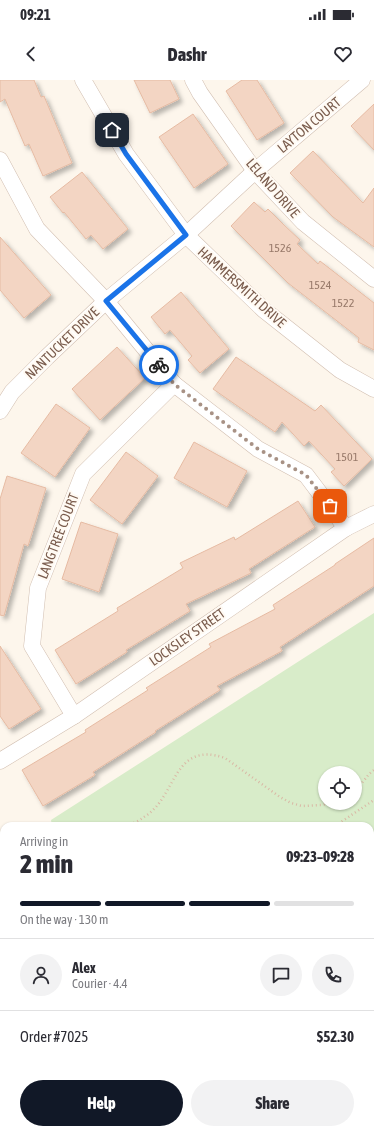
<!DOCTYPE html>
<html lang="en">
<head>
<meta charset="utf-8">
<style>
	body { margin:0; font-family:"Asap Condensed",sans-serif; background:#f2f2f3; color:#2b2b33; height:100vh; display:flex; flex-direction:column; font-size:15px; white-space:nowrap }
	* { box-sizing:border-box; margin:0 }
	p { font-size:13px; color:#7c7c81 }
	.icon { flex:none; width:22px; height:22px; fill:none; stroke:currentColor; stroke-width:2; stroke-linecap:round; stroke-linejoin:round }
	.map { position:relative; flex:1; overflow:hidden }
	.details { position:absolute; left:0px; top:742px; width:374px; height:312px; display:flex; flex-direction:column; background:#fff; border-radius:12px 12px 0 0; box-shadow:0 1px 3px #0004 }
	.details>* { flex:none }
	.controls { position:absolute; left:318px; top:686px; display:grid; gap:8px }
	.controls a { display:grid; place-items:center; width:44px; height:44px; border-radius:50%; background:#fff; box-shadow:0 1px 3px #0004; font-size:20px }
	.pin { position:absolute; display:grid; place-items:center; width:34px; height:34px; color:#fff; margin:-17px; border-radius:8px; box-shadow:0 2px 6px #0006 }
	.courier { position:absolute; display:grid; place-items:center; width:40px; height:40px; margin:-20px; border:3px solid #1a73e8; border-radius:50%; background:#fff; color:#222; box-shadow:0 1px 5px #0007 }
	.headline em { font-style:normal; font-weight:800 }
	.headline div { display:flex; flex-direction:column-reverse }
	.headline { display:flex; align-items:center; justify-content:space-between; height:68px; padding:0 20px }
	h1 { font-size:26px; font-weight:800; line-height:30px }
	.bar { display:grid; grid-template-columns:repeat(4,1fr); gap:6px 4px; align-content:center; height:48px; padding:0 20px }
	.bar i { height:5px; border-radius:3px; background:#e1e1e2 }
	.bar .selected { background:#111827 }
	.bar p { grid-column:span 4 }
	.line { display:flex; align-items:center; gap:10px; padding:0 20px; border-top:1px solid #e1e1e2 }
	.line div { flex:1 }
	.round { display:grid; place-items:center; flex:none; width:42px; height:42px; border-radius:21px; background:#f2f2f3 }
	.action { display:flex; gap:8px; margin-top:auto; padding:8px 20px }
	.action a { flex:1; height:46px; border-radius:24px; background:#111827; color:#fff; font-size:16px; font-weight:800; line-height:46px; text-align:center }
	.action a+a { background:#f2f2f3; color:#2b2b33 }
	.status { display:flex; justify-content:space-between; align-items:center; height:28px; padding:0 20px; background:#fff; direction:ltr }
	.status svg { height:11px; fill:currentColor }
	header { display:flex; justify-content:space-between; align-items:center; height:52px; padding:0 20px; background:#fff; font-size:18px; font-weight:800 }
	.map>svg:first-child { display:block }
	.green { fill:#d8ecc9; fill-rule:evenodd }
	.building { fill:#f3d5c3; stroke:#e6bba3; filter:url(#shadow) }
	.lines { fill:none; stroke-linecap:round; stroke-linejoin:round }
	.street-casing { stroke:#d1beb0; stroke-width:17 }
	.path { stroke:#d9b8a5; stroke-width:2.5; stroke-dasharray:1 3; stroke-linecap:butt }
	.street { stroke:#fff; stroke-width:16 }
	.done { stroke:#a89285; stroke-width:4; stroke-dasharray:0 7.2 }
	.route { stroke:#1a73e8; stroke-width:5 }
	.labels { text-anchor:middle; stroke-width:4; stroke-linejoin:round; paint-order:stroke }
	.number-label { font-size:12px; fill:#987a6a }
	.street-label { font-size:14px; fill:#7a5c4d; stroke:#fffaf3 }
</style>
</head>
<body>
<div class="status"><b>09:21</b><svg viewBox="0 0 49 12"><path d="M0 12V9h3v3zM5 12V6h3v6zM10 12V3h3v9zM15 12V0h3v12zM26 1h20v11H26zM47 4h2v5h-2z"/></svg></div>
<header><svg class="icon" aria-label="back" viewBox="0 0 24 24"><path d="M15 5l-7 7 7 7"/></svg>Dashr<svg class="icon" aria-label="heart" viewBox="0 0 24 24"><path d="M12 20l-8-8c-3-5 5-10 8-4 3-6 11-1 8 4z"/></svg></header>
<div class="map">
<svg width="374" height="1054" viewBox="0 0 374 1054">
	<defs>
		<filter id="shadow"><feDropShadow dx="3.5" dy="3.5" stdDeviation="2" flood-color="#0004"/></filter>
	</defs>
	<rect width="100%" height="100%" fill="#fdf6ec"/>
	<path class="green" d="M374,533V1054H117V1050H370V746H52L51,740ZM325,693H355V723H325Z"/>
	<g class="building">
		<path d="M0,0H34L41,17L44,16L72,83L43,96L29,64L25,66L5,19L0,22Z"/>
		<path d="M134,0H170L179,19L150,33Z"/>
		<path d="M242,0H257L284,43L257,60L226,11Z"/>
		<path d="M374,24V70L351,46Z"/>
		<path d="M193,34L228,84L194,108L159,57Z"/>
		<path d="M313,71L363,123L374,108V167L333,137L290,93Z"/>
		<path d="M82,92L128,149L103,169L91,155L86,159L64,132L63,133L50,117Z"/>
		<path d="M254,122L265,132L268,129L283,144L300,160L297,164L318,184L320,181L374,223V270L358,262L359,258L288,203L231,146Z"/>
		<path d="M0,157L51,215L24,238L0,210Z"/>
		<path d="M181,212L229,269L200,293L188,280L192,276L170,250L165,254L151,237Z"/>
		<path d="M117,267L145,298L100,340L72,309Z"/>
		<path d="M236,277L315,331L321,325L372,379L344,406L331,392L335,389L309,361L304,366L282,342L275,352L213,309Z"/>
		<path d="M56,324L90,348L55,397L21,373Z"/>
		<path d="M194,362L247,391L227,427L174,398Z"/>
		<path d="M126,372L158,396L122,444L90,420Z"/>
		<path d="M7,396L46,408L28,466L24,464L4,536L0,535V419Z"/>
		<path d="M298,421L315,447L249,489L251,493L186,524L190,531L126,570L127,572L76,604L55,570L118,531L117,528L183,488L180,483L234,457L235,460Z"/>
		<path d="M81,442L118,454L99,512L62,499Z"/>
		<path d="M374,458V506L280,567L282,571L217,606L220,610L155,651L156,652L93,692L95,695L43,726L22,690L86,652L85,650L148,610L146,608L211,567L209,564L275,529L273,525L335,485V484Z"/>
		<path d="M0,566L41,629L9,649L0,636Z"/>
	</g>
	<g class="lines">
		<g class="street-casing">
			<g id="street">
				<path d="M83,0L126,74L186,155L264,230L340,290L374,309"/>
				<path d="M193,0L200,13L255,91L303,142L374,199"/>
				<path d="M0,80L37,149L106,221L174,304L258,369L306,395L346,448"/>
				<path d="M0,331L12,312L47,277L106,221L186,155L255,91L362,0"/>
				<path d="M74,636L32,566L38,508L83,394L174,304"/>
				<path d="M0,681L74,636L346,448L374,434"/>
				<path d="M0,975L4,994"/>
				<path d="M16,1050L17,1054"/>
			</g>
		</g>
		<g class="path">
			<path d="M355,712L369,694L374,690"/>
			<path d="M94,746C105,741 118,745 130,744C135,743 140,740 144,737C177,718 172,660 225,678L280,717L291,723L302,726L322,725L330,723"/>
			<path d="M335,746L374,720"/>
			<path d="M0,1029L3,1043"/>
			<path d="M202,1050L204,1054"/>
			<path d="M348,1050L349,1054"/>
		</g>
		<use href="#street" class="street"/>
	</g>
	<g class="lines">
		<path class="done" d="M159,285L174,304L258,369L306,395L330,426"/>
		<path class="route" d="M112,50L126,74L186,155L106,221L159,285"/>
	</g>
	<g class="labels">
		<g class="number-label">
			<text x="280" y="172">1526</text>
			<text x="320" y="209">1524</text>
			<text x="343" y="227">1522</text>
			<text x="347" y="381">1501</text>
		</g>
		<g class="street-label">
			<text transform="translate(309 45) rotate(-40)" y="5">LAYTON COURT</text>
			<text transform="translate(273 108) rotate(49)" y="5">LELAND DRIVE</text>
			<text transform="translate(242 207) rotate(42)" y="5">HAMMERSMITH DRIVE</text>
			<text transform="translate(62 263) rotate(-44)" y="5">NANTUCKET DRIVE</text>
			<text transform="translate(58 456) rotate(-69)" y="5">LANGTREE COURT</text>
			<text transform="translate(187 557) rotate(-35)" y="5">LOCKSLEY STREET</text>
		</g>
	</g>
</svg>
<div class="controls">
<a><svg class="icon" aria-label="locate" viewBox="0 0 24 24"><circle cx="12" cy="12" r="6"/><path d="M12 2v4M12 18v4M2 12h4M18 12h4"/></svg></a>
</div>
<div class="pin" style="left:330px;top:426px;background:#ea580c"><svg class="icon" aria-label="bag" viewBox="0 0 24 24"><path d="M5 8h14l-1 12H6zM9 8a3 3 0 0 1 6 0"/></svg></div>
<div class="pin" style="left:112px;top:50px;background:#1f2937"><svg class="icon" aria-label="home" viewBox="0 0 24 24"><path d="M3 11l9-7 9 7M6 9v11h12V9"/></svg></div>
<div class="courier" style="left:159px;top:285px"><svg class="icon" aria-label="bike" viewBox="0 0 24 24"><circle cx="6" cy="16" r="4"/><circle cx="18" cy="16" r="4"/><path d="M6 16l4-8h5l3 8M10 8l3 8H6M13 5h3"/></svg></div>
<section class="details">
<div class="headline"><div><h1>2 min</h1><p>Arriving in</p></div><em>09:23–09:28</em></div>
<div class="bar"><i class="selected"></i><i class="selected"></i><i class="selected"></i><i></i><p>On the way · 130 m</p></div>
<div class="line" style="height:72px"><a class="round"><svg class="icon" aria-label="person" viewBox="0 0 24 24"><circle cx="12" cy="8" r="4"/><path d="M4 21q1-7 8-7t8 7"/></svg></a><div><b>Alex</b><p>Courier · 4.4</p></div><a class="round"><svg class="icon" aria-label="chat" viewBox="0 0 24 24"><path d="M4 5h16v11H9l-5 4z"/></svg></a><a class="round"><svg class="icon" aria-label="phone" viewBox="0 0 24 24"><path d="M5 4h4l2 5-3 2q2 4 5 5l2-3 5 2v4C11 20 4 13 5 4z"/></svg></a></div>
<div class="line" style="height:52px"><div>Order #7025</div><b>$52.30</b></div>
<div class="action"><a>Help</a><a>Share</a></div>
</section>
</div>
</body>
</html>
